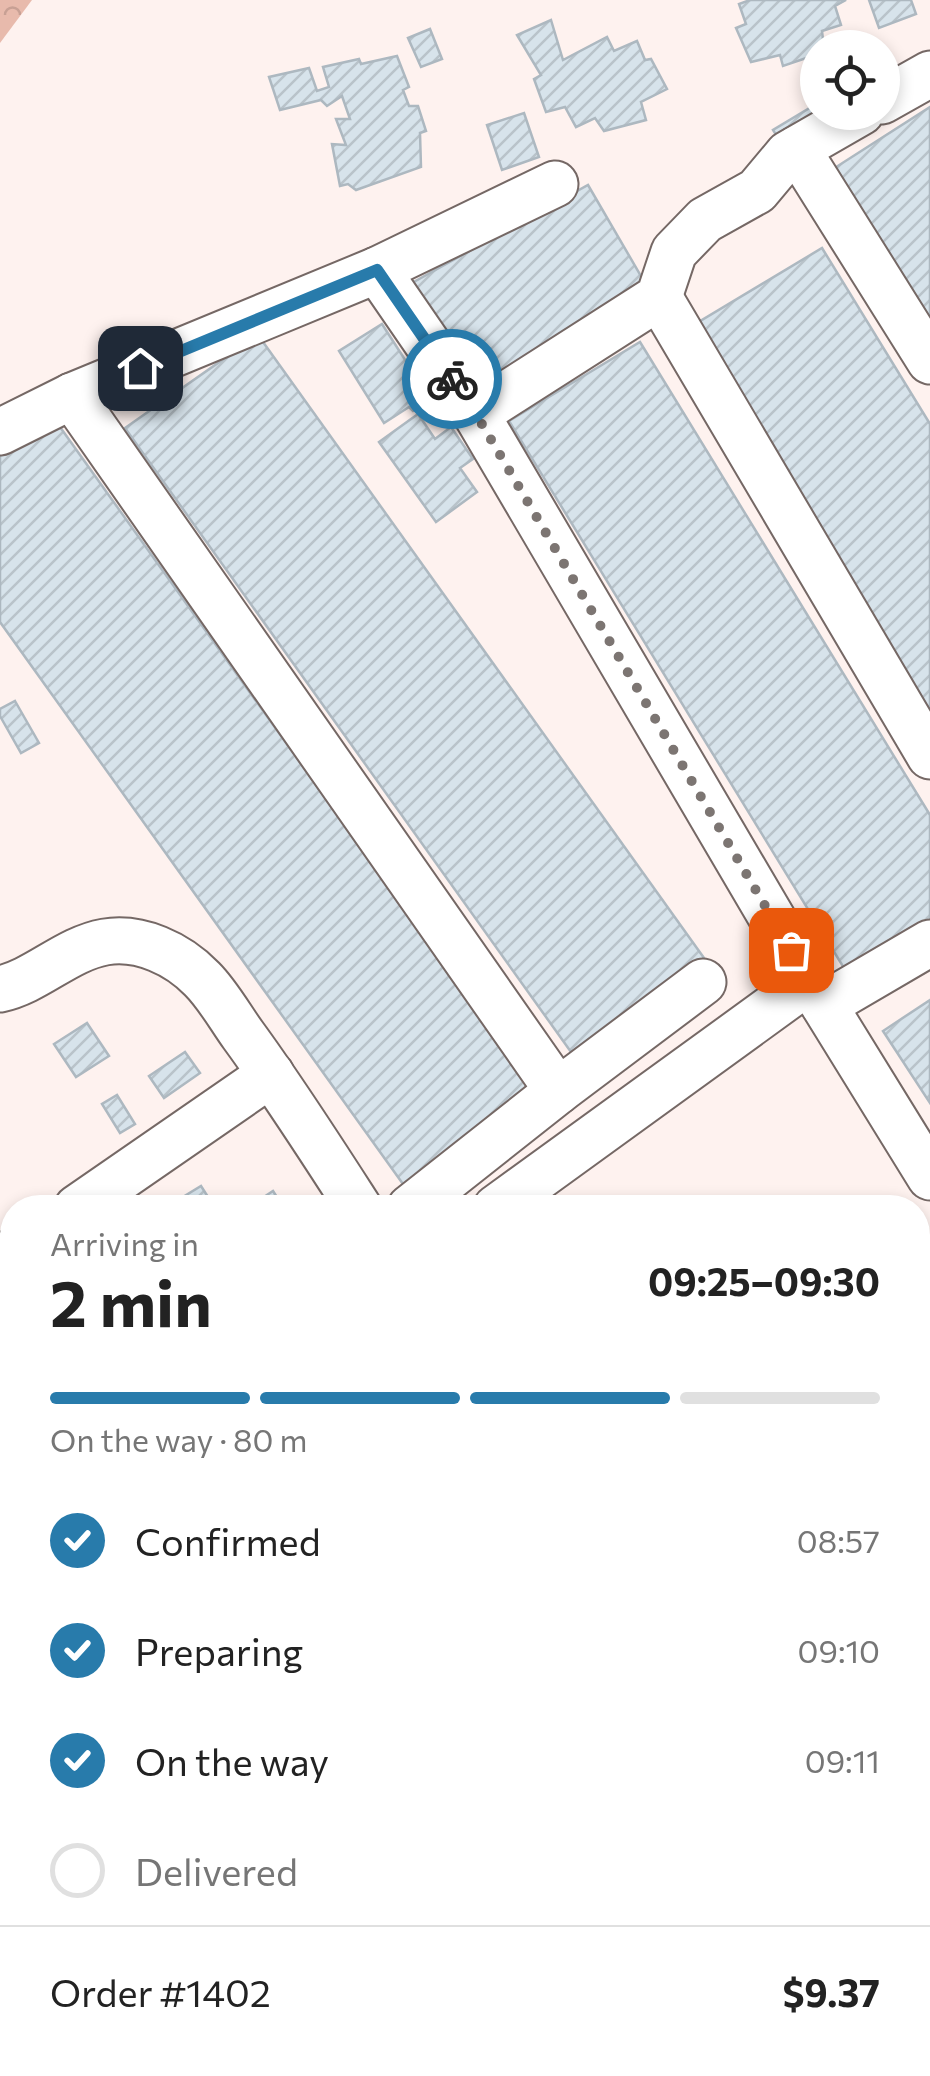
<!DOCTYPE html>
<html lang="en">
<head>
<meta charset="utf-8">
<style>
	body { margin:0; font-family:Commissioner,sans-serif; background:#f6f6f6; color:#222; height:100vh; display:flex; flex-direction:column; font-size:38px; white-space:nowrap }
	* { box-sizing:border-box; margin:0 }
	p { font-size:32px; color:#767676 }
	.icon { flex:none; width:55px; height:55px; fill:none; stroke:currentColor; stroke-width:2; stroke-linecap:round; stroke-linejoin:round }
	.map { position:relative; flex:1; overflow:hidden }
	.drawer { position:absolute; left:0px; top:1195px; width:930px; height:882px; display:flex; flex-direction:column; background:#fff; border-radius:40px 40px 0 0; box-shadow:0 5px 15px #0003 }
	.drawer>* { flex:none }
	.fabs { position:absolute; left:800px; top:30px; display:grid; gap:20px }
	.fabs a { display:grid; place-items:center; width:100px; height:100px; border-radius:50%; background:#fff; box-shadow:0 5px 15px #0003; font-size:50px }
	.pin { position:absolute; display:grid; place-items:center; width:85px; height:85px; color:#fff; margin:-42px; border-radius:20px; box-shadow:0 5px 15px #0006 }
	.courier { position:absolute; display:grid; place-items:center; width:100px; height:100px; margin:-50px; border:8px solid #287bab; border-radius:50%; background:#fff; color:#222; box-shadow:0 2px 12px #0007 }
	.overview em { font-style:normal; font-weight:700 }
	.overview div { display:flex; flex-direction:column-reverse }
	.overview { display:flex; align-items:center; justify-content:space-between; height:170px; padding:0 50px }
	h1 { font-size:65px; font-weight:700; line-height:75px }
	.bar { display:grid; grid-template-columns:repeat(4,1fr); gap:15px 10px; align-content:center; height:120px; padding:0 50px }
	.bar i { height:12px; border-radius:8px; background:#e0e0e0 }
	.bar .current { background:#287bab }
	.bar p { grid-column:span 4 }
	.line { display:flex; align-items:center; gap:25px; padding:0 50px; border-top:2px solid #e0e0e0 }
	.line div { flex:1 }
	ol { padding:0 50px; list-style:none }
	li { display:flex; align-items:center; gap:30px; height:110px }
	li p { margin-inline-start:auto }
	li .icon { padding:10px; border-radius:50%; background:#287bab; color:#fff; stroke-width:4 }
	li:last-child { color:#767676 }
	li i { width:55px; height:55px; border:5px solid #e0e0e0; border-radius:50% }
	.map>svg:first-child { display:block }
	.forest { fill:url(#forest-crowns) }
	.building { fill:url(#building-hatch); stroke:#adb8c0; stroke-width:2.5 }
	.lines { fill:none; stroke-linecap:round; stroke-linejoin:round }
	.minor-casing { stroke:#756865; stroke-width:49 }
	.minor { stroke:#fff; stroke-width:45 }
	.done { stroke:#7c7572; stroke-width:10; stroke-dasharray:0 18 }
	.route { stroke:#287bab; stroke-width:12 }
</style>
</head>
<body>
<div class="map">
<svg width="930" height="2076" viewBox="0 0 930 2076">
	<defs>
		<pattern id="forest-crowns" width="20" height="18" patternUnits="userSpaceOnUse" patternTransform="scale(2.5)"><rect width="20" height="18" fill="#e8baac"/><path d="M2 6a3 3 0 1 1 6 0M12 15a3 3 0 1 1 6 0" fill="none" stroke="#c8a094"/></pattern>
		<pattern id="building-hatch" width="6" height="6" patternUnits="userSpaceOnUse" patternTransform="scale(2.5)"><rect width="6" height="6" fill="#d7e3eb"/><path d="M-1 1l2-2M0 6l6-6M5 7l2-2" fill="none" stroke="#b9c3ca"/></pattern>
	</defs>
	<rect width="100%" height="100%" fill="#fef2ef"/>
	<path class="forest" d="M0,0H32L0,43Z"/>
	<g class="building">
		<path d="M750,0H846L835,6L841,25L822,31L824,48H818V54L783,66L780,55L751,62L736,28L746,24L739,4Z"/>
		<path d="M869,0H911L916,14L879,28Z"/>
		<path d="M551,20L563,60L607,37L614,51L637,41L645,60L651,59L667,89L641,102L646,120L604,131L595,118L576,127L565,107L546,112L534,79L541,75L517,35Z"/>
		<path d="M430,29L442,59L421,67L408,38Z"/>
		<path d="M397,56L409,87L403,90L409,106H418L426,131L420,133L421,167L356,190L348,184L340,186L332,144L346,145L336,119H350L342,96L327,106L321,100L280,110L269,77L309,68L317,91L329,87L323,67L359,59L361,64Z"/>
		<path d="M818,103V112L788,154L773,130Z"/>
		<path d="M930,107V318L833,169Z"/>
		<path d="M524,113L539,157L502,170L487,125Z"/>
		<path d="M588,185L645,283L477,389L412,283Z"/>
		<path d="M822,248L930,424V716L692,326Z"/>
		<path d="M382,324L431,400L413,411L409,407L384,423L339,351Z"/>
		<path d="M258,335L704,958L571,1052L125,428Z"/>
		<path d="M640,342L930,815V940L855,986L509,421Z"/>
		<path d="M50,413L540,1098L408,1191L0,622V449Z"/>
		<path d="M418,414L435,439L451,427L473,459L460,468L477,492L436,522L379,442Z"/>
		<path d="M15,701L39,743L21,753L0,716V709Z"/>
		<path d="M930,1000V1103L883,1031Z"/>
		<path d="M87,1023L109,1056L76,1077L54,1044Z"/>
		<path d="M185,1052L200,1073L164,1098L149,1076Z"/>
		<path d="M117,1095L135,1124L120,1133L102,1104Z"/>
		<path d="M201,1186L215,1208H165Z"/>
		<path d="M273,1191L284,1208H247Z"/>
		<path d="M12,1357V1424L6,1415L0,1419V1366Z"/>
		<path d="M930,1565V1595L918,1578V1574Z"/>
		<path d="M930,1662V1724L919,1732L918,1672Z"/>
		<path d="M918,1736L930,1740V1812L927,1811L922,1827L918,1826Z"/>
		<path d="M500,2065H579L583,2071L574,2076H489L502,2067Z"/>
	</g>
	<g class="lines">
		<g class="minor-casing">
			<g id="minor">
				<path d="M882,101L930,74"/>
				<path d="M797,149L930,361"/>
				<path d="M555,184L377,270L476,414L809,981L930,1177"/>
				<path d="M659,297L930,756"/>
				<path d="M72,396L558,1091L703,982"/>
				<path d="M476,414L659,297L674,252L705,220L757,191L788,154L861,112"/>
				<path d="M0,432L72,396L377,270"/>
				<path d="M0,989C37,981 66,949 105,942C140,936 178,954 202,979C218,995 230,1017 243,1035C284,1091 321,1149 359,1208"/>
				<path d="M824,1005L930,943"/>
				<path d="M77,1208L271,1074"/>
				<path d="M410,1208L558,1091"/>
				<path d="M496,1208L809,981"/>
				<path d="M0,1261L12,1252"/>
				<path d="M0,1565L12,1556"/>
				<path d="M0,1691L12,1708"/>
				<path d="M918,1966L930,1957"/>
				<path d="M279,2065L288,2076"/>
				<path d="M766,2076L781,2065"/>
			</g>
		</g>
		<use href="#minor" class="minor"/>
	</g>
	<g class="lines">
		<path class="done" d="M452,379L476,414L791,950"/>
		<path class="route" d="M140,368L377,270L452,379"/>
	</g>
</svg>
<div class="fabs">
<a><svg class="icon" aria-label="locate" viewBox="0 0 24 24"><circle cx="12" cy="12" r="6"/><path d="M12 2v4M12 18v4M2 12h4M18 12h4"/></svg></a>
</div>
<div class="pin" style="left:791px;top:950px;background:#ea580c"><svg class="icon" aria-label="bag" viewBox="0 0 24 24"><path d="M5 8h14l-1 12H6zM9 8a3 3 0 0 1 6 0"/></svg></div>
<div class="pin" style="left:140px;top:368px;background:#1f2937"><svg class="icon" aria-label="home" viewBox="0 0 24 24"><path d="M3 11l9-7 9 7M6 9v11h12V9"/></svg></div>
<div class="courier" style="left:452px;top:379px"><svg class="icon" aria-label="bike" viewBox="0 0 24 24"><circle cx="6" cy="16" r="4"/><circle cx="18" cy="16" r="4"/><path d="M6 16l4-8h5l3 8M10 8l3 8H6M13 5h3"/></svg></div>
<section class="drawer">
<div class="overview"><div><h1>2 min</h1><p>Arriving in</p></div><em>09:25–09:30</em></div>
<div class="bar"><i class="current"></i><i class="current"></i><i class="current"></i><i></i><p>On the way · 80 m</p></div>
<ol>
<li><svg class="icon" aria-label="check" viewBox="0 0 24 24"><path d="M5 12l5 5 9-10"/></svg>Confirmed<p>08:57</p></li>
<li><svg class="icon" aria-label="check" viewBox="0 0 24 24"><path d="M5 12l5 5 9-10"/></svg>Preparing<p>09:10</p></li>
<li><svg class="icon" aria-label="check" viewBox="0 0 24 24"><path d="M5 12l5 5 9-10"/></svg>On the way<p>09:11</p></li>
<li><i></i>Delivered</li>
</ol>
<div class="line" style="height:130px"><div>Order #1402</div><b>$9.37</b></div>
</section>
</div>
</body>
</html>
